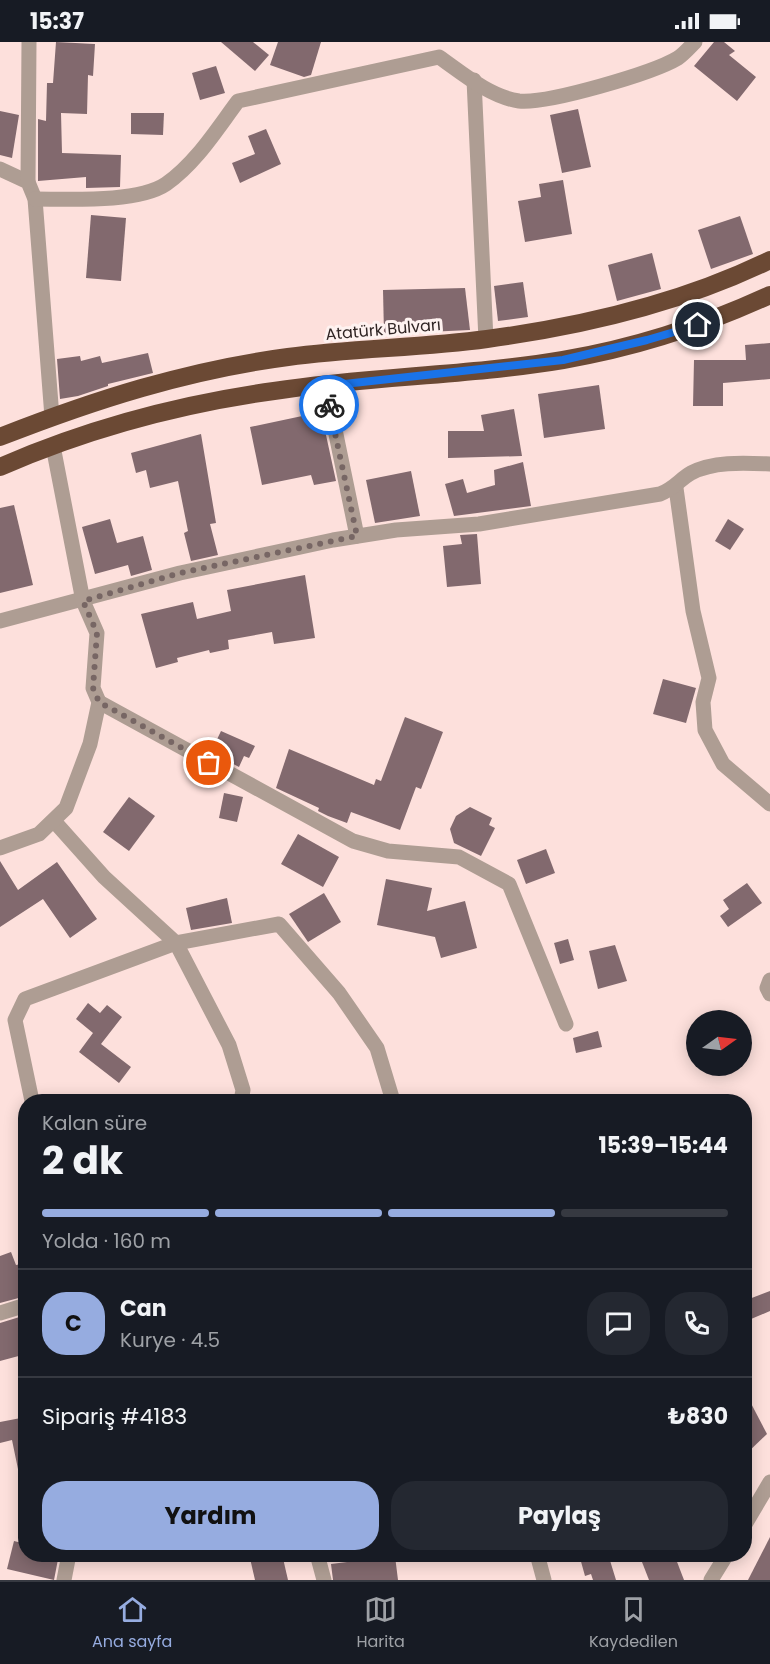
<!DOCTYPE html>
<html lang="tr">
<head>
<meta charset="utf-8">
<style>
	body { margin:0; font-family:Poppins,sans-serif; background:#242831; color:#f1f3f6; height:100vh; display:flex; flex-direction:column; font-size:22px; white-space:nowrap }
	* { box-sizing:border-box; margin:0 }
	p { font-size:20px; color:#9ea1a6 }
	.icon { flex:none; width:33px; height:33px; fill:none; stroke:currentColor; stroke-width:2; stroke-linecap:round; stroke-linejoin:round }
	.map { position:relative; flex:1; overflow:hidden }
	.side { position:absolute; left:18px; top:1052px; width:734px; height:468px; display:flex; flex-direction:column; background:#171b24; border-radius:24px; box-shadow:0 3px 15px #0003 }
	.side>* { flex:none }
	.needle { width:39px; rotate:76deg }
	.fabs { position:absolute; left:686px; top:968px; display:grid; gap:12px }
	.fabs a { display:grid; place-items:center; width:66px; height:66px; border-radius:50%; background:#171b24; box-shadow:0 3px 15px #0003; font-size:30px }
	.pin { position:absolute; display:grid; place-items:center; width:51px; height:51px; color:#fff; margin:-26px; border:3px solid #fff; border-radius:50%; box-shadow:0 2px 6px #0007 }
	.courier { position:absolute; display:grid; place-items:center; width:60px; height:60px; margin:-30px; border:4px solid #1a73e8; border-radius:50%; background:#fff; color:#222; box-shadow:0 2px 8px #0007 }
	.overview em { font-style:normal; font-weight:700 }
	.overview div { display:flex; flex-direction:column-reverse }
	.overview { display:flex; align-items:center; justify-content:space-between; height:102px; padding:0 24px }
	h1 { font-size:39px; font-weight:700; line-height:45px }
	.bar { display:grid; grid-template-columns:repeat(4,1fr); gap:9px 6px; align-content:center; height:72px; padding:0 24px }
	.bar i { height:8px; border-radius:4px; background:#363941 }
	.bar .selected { background:#96ace0 }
	.bar p { grid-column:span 4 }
	.line { display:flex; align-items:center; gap:15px; padding:0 24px; border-top:2px solid #363941 }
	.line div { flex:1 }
	.round { display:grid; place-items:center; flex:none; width:63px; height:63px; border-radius:24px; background:#242831 }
	.cta { display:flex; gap:12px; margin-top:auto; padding:12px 24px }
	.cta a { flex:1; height:69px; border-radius:24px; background:#96ace0; color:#111; font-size:24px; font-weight:700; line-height:69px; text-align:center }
	.cta a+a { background:#242831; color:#f1f3f6 }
	.status { display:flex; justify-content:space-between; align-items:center; height:42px; padding:0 30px; background:#171b24; direction:ltr }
	.status svg { height:16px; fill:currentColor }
	.menu { display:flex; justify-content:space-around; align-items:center; height:84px; border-top:2px solid #363941; background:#171b24; font-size:16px; color:#9ea1a6 }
	.menu a { display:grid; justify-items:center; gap:3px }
	.menu .selected { color:#96ace0 }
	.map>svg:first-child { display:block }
	.building { fill:#82696e }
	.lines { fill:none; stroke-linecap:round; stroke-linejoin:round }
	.street { stroke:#ae9d93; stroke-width:15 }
	.highway { stroke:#6b4934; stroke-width:18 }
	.done { stroke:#776664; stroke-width:6; stroke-dasharray:0 10.8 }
	.route { stroke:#1a73e8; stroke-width:8 }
	.labels { text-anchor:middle; stroke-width:6; stroke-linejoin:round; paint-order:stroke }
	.street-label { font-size:16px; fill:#2f2423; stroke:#fef2f0 }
</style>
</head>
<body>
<div class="status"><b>15:37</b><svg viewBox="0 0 49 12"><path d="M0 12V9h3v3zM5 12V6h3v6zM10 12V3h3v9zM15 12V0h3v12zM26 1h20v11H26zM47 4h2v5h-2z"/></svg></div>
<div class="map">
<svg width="770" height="1538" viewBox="0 0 770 1538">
	<rect width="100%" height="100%" fill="#fde0dc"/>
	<g class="building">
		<path d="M56,0L95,2L93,34L88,33L87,72L61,71L62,111L121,113L120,145L86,146V135L38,139V77L46,79L47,41H53Z"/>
		<path d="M221,0H253L269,13L255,29Z"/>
		<path d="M278,0H321L311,33L304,35L270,23Z"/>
		<path d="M714,0H724L735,9L729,13L756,35L737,59L694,24Z"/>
		<path d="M216,24L225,51L200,58L192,31Z"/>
		<path d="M578,67L591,125L562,131L550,73Z"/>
		<path d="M0,69L19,73L12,116L0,113Z"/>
		<path d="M131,71H164L163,93L131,92Z"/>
		<path d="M266,87L281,122L240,141L232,121L255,112L248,94Z"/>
		<path d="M563,138L572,192L525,200L518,159L541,155L539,142Z"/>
		<path d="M91,173L126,176L121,239L86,236Z"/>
		<path d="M740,174L753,212L711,227L698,188Z"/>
		<path d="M652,211L661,247L617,259L608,223Z"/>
		<path d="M523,240L528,275L498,279L494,244Z"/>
		<path d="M465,246L470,288L384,292L383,248Z"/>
		<path d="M770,301V337L723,341V364H693L694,318H746L745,303Z"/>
		<path d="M148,311L153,331L108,342V344L78,354L60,357L57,317L80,314L81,319L100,314L102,321Z"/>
		<path d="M599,343L605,387L544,396L538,352Z"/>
		<path d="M514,367L522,414L448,416V389H484L481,373Z"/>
		<path d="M321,370L336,439L314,443L311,433L262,443L250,385Z"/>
		<path d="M201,392L216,481L210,482L218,513L191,519L184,491L188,489L178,439L150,446L146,428L136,431L131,411Z"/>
		<path d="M523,420L531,464L454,474L445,442L463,437L467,451L495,443L494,428Z"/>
		<path d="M411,429L420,474L375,481L366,438Z"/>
		<path d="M14,463L33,543L0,551V466Z"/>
		<path d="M110,477L117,501L143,494L152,528L131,534L128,523L95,532L82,485Z"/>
		<path d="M728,477L744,487L730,508L715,499Z"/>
		<path d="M477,492L481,542L447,545L443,504L462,502L460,493Z"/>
		<path d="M305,533L315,596L274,602L272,590L228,598L229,607L210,611L209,608L177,616L178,620L156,626L141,572L193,560L197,577L231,569L227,548Z"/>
		<path d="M663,637L696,646L686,681L653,672Z"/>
		<path d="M405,675L443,690L421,747L416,745L400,788L351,770L347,781L328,774L318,769L319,766L276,746L289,707L374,743L376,737L381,739Z"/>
		<path d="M221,689L255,704L249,716L244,714L239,725L211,710Z"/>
		<path d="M224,751L243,755L237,780L219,776Z"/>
		<path d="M129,755L155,774L129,809L103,790Z"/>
		<path d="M470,765L492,776L489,783L495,786L481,814L454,801L450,787L456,774Z"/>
		<path d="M298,792L339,815L323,845L281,822Z"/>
		<path d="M546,807L555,831L526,842L517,818Z"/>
		<path d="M0,819L18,848L57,820L97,877L70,896L43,857L0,885Z"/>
		<path d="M386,837L432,846L427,869L465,859L477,906L441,916L435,895L377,883Z"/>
		<path d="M747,841L762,861L728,885L720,874L729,867L723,858Z"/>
		<path d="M324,851L341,880L308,900L289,872Z"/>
		<path d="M227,856L232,881L191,888L186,866Z"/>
		<path d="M568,897L574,918L560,922L554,901Z"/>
		<path d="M615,903L627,939L598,947L589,909Z"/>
		<path d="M88,961L100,971L107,963L122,975L101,1002L131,1025L119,1041L79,1010L93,991L76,977Z"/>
		<path d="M598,989L602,1005L576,1011L573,996Z"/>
		<path d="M11,1210L16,1223L26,1221V1254L0,1261V1214Z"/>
		<path d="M770,1249V1269L744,1280V1259Z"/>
		<path d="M26,1273V1312L0,1319V1281Z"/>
		<path d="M744,1348L767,1392L744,1414Z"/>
		<path d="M26,1375V1431L19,1432L12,1398L0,1401V1380Z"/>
		<path d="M770,1495V1538H748Z"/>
		<path d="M14,1499L26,1502V1512H59L54,1538L7,1527Z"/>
		<path d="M249,1512H282L288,1538H255Z"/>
		<path d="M596,1512H608L616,1538H593L591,1532L585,1534L580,1516Z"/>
		<path d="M665,1512H674L684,1538H649L642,1520Z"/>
		<path d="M395,1514L398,1538H333L331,1522Z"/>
	</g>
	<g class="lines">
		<g class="street">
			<path d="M474,38L486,298"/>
			<path d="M0,127L28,140L35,157L52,375"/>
			<path d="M28,140L29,0"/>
			<path d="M35,157C69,157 138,161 166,142C196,121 217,87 238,59L439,15C462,31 490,55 519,59C548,62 653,31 678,16C684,12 690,5 695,0"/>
			<path d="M326,344L357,494"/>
			<path d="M676,446L693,569L709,636L703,660L705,688L723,722L770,762"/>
			<path d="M0,579L180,531L333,498L396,488L479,482L660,452C675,446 679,438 691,431C714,419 745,421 770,422"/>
			<path d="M99,660L353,799L388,809L459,815L509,842L566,982"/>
			<path d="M54,779L104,835L176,901L229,1003L243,1048L241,1059"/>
			<path d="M0,806L39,792L66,766L90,702L99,660L93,646L97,591L83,559L53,404"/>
			<path d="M770,938L767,946L770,952"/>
			<path d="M32,1059L15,978L25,957L176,901L279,882L339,951L377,1006L393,1059"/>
			<path d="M0,1271L26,1263"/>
			<path d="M744,1484L770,1440"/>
			<path d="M317,1512L324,1538"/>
			<path d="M537,1512L544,1538"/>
			<path d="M64,1538L69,1512"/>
			<path d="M711,1538L727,1512"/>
		</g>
		<g class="highway">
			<path d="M0,395C94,358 188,328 288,315C354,306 421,306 487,297C584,284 682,261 770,218"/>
			<path d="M0,425C87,387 181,362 274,349C370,334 467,334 563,318C634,306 705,283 770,253"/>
		</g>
	</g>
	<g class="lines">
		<path class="done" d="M209,721L99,660L93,646L97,591L83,559L180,531L357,494L329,363"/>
		<path class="route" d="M329,363L326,344L563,318L647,298L698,283"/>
	</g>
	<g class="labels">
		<g class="street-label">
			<text transform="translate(383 287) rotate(-5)" y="6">Atatürk Bulvarı</text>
		</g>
	</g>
</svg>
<div class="fabs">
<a><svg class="needle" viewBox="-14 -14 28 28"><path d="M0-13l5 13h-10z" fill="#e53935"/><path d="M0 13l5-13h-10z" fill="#9ea1a6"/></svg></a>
</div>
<div class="pin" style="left:209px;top:721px;background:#ea580c"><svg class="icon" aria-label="bag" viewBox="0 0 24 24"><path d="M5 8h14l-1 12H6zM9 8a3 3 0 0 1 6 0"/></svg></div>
<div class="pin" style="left:698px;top:283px;background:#1f2937"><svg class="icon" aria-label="home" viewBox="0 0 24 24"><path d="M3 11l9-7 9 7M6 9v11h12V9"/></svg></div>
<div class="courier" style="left:329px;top:363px"><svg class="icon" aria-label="bike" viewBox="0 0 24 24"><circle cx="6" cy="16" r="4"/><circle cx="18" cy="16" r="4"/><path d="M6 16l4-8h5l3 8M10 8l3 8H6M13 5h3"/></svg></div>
<section class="side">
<div class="overview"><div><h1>2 dk</h1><p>Kalan süre</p></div><em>15:39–15:44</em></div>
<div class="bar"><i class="selected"></i><i class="selected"></i><i class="selected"></i><i></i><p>Yolda · 160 m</p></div>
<div class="line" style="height:108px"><b class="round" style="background:#96ace0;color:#111">C</b><div><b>Can</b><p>Kurye · 4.5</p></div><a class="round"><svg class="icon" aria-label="chat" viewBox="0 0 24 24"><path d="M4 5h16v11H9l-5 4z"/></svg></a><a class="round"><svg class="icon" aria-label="phone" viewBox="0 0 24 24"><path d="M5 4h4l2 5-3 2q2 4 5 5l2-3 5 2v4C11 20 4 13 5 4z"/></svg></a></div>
<div class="line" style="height:78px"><div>Sipariş #4183</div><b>₺830</b></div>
<div class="cta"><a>Yardım</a><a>Paylaş</a></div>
</section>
</div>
<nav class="menu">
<a class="selected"><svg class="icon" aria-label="home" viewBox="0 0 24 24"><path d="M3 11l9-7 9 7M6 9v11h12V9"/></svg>Ana sayfa</a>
<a><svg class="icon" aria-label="map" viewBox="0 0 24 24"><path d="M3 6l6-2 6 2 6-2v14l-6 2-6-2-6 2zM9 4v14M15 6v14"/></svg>Harita</a>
<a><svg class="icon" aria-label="saved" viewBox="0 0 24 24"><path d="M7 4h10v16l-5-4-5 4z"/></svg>Kaydedilen</a>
</nav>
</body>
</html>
